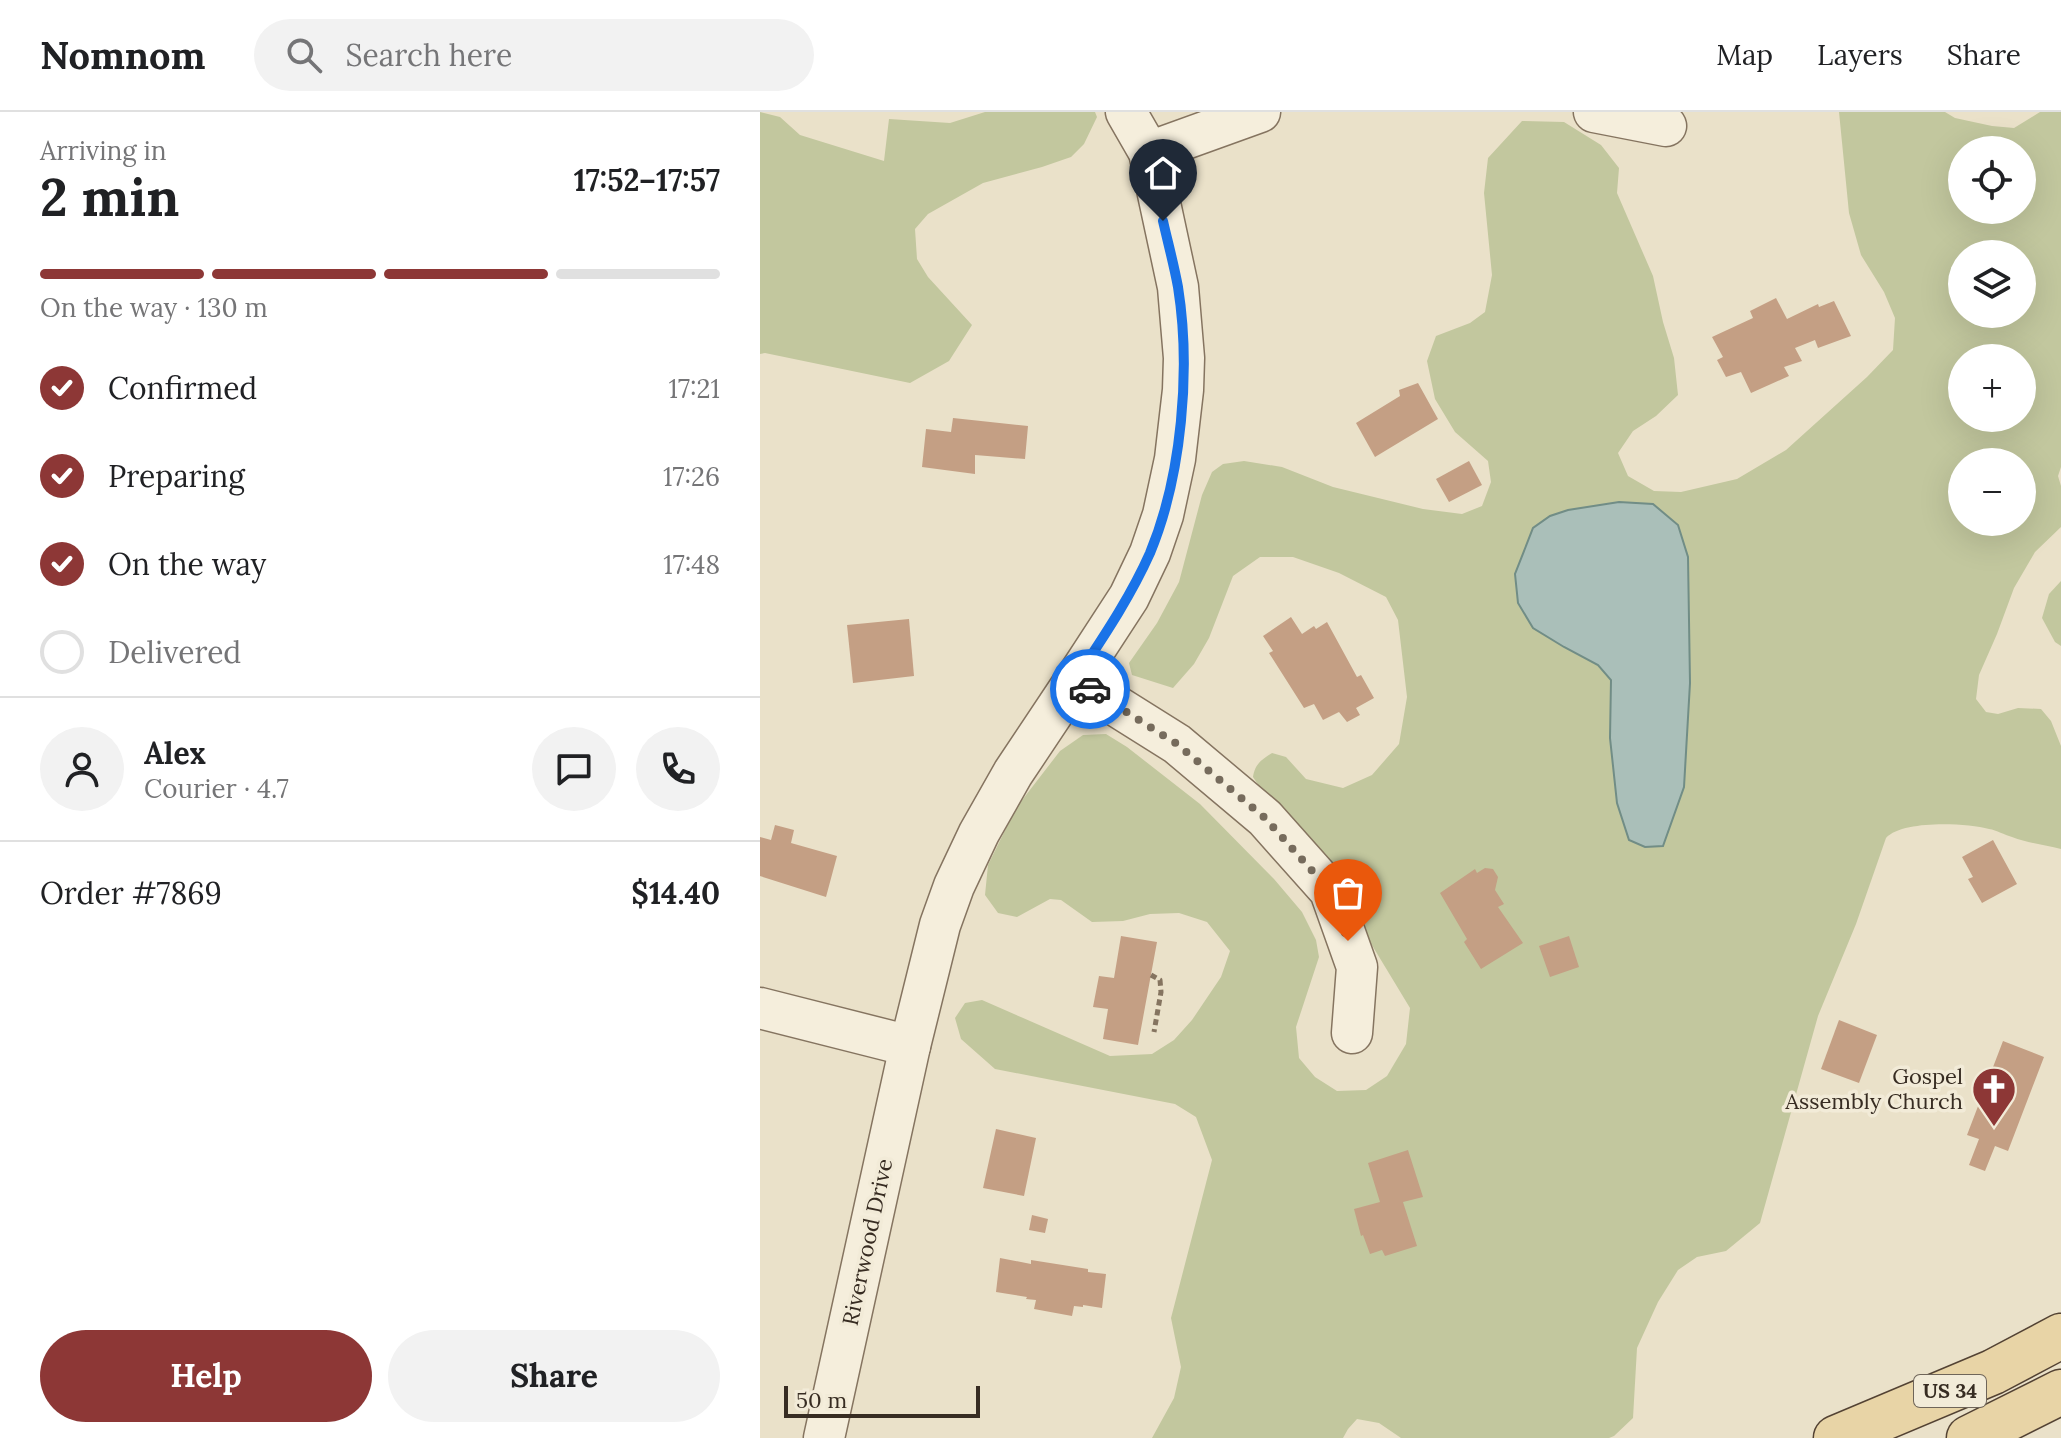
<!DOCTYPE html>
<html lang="en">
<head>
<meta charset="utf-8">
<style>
	body { margin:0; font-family:Lora,serif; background:#f2f2f2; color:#202124; height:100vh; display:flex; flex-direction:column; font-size:30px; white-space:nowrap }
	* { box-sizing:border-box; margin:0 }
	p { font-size:26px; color:#757577 }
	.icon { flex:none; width:44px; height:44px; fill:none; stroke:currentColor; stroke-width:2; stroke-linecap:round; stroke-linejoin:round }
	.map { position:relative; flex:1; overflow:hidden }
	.details { display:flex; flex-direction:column; background:#fff; width:760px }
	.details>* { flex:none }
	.tools { position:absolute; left:1188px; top:24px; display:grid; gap:16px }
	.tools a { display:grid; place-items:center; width:88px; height:88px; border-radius:50%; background:#fff; box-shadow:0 8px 32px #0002; font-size:40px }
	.scale { position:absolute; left:24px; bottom:20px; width:196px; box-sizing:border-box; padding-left:8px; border:4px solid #372c22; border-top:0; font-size:22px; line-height:28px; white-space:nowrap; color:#372c22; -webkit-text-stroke:6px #f2ebd8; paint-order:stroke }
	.pin { position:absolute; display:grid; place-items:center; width:68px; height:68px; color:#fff; margin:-82px -34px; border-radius:50% 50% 50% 0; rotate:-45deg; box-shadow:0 0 8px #0007 }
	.pin .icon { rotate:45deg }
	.courier { position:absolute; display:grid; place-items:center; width:80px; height:80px; margin:-40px; border:6px solid #1a73e8; border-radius:50%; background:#fff; color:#222; box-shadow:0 2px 10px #0007 }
	.summary em { font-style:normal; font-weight:700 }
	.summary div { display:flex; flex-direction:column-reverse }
	.summary { display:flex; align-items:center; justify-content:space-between; height:136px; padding:0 40px }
	h1 { font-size:52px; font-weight:700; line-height:60px }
	.bar { display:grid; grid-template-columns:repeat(4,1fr); gap:12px 8px; align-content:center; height:96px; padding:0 40px }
	.bar i { height:10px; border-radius:6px; background:#e0e0e0 }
	.bar .active { background:#8d3736 }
	.bar p { grid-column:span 4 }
	.line { display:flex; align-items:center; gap:20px; padding:0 40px; border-top:2px solid #e0e0e0 }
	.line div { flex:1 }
	.round { display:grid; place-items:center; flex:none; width:84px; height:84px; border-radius:42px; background:#f2f2f2 }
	ol { padding:0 40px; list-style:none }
	li { display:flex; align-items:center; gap:24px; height:88px }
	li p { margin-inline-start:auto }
	li .icon { padding:8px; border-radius:50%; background:#8d3736; color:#fff; stroke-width:4 }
	li:last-child { color:#757577 }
	li i { width:44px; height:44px; border:4px solid #e0e0e0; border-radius:50% }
	.cta { display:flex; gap:16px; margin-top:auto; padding:16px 40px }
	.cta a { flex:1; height:92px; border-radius:48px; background:#8d3736; color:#fff; font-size:32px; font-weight:700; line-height:92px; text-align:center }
	.cta a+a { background:#f2f2f2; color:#202124 }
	header { display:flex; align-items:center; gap:48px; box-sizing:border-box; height:112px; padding:0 40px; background:#fff; border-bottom:2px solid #e0e0e0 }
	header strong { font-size:38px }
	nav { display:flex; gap:44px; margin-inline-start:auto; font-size:28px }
	.search { width:560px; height:72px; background:#f2f2f2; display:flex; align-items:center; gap:20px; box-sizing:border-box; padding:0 28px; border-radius:44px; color:#757577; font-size:30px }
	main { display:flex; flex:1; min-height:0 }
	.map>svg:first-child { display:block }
	.green { fill:#c2c79e; fill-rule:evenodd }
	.water { fill:#aabfb9; stroke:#718d86; stroke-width:2 }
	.building { fill:#c49f84 }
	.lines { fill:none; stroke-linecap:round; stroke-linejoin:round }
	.minor-casing { stroke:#857460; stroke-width:43 }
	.major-casing { stroke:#534233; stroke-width:47 }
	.path { stroke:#857460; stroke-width:5; stroke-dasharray:6 4; stroke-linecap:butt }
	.minor { stroke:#f5eedc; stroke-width:40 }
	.major { stroke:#e8d4a6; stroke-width:44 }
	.done { stroke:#766b5c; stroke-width:8; stroke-dasharray:0 14.4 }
	.route { stroke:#1a73e8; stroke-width:10 }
	.labels { text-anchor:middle; stroke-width:7; stroke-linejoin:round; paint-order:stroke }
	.shield { fill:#f2ebd8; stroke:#6f6559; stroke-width:2 }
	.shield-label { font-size:20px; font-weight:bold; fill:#372c22 }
	.poi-label { font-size:22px; fill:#372c22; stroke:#f2ebd8; text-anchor:end }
	.street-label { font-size:22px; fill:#372c22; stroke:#f2ebd8 }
</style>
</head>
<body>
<header>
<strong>Nomnom</strong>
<div class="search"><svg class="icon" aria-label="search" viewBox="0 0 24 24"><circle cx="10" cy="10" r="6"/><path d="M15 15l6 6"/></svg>Search here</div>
<nav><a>Map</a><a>Layers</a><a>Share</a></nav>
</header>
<main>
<section class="details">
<div class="summary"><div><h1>2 min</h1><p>Arriving in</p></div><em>17:52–17:57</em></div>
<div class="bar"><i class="active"></i><i class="active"></i><i class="active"></i><i></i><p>On the way · 130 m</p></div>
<ol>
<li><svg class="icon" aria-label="check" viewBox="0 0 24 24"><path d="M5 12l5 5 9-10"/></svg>Confirmed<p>17:21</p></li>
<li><svg class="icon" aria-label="check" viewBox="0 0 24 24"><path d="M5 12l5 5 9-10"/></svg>Preparing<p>17:26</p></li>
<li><svg class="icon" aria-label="check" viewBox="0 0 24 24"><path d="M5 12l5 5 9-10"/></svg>On the way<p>17:48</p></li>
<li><i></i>Delivered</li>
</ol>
<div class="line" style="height:144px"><a class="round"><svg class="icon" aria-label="person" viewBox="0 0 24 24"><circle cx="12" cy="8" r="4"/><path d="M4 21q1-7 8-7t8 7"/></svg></a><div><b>Alex</b><p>Courier · 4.7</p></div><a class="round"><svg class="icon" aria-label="chat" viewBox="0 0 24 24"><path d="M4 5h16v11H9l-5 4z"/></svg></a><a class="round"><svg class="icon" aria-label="phone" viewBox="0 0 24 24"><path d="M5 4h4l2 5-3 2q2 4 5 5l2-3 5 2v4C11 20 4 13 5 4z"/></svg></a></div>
<div class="line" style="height:104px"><div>Order #7869</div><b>$14.40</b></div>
<div class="cta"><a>Help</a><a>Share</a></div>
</section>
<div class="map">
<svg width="1301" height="1326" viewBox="0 0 1301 1326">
	<rect width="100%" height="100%" fill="#eae1c9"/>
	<g class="green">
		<path d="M0,0L20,5L40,23L124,49L129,7L190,11L225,0H335L337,5L324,32L311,45L282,55L223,71L168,102L155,117L157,147L168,165L212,213L189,249L150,271L5,241L0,242Z"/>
		<path d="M1079,0H1185L1195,6L1232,14L1254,16L1280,0H1301V355L1298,364L1301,374V415L1275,440L1254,476L1237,522L1219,563L1216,587L1226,600L1238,602L1258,596L1281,597L1291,609L1301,634V737C1285,733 1268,731 1252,725C1244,723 1237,718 1229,717C1205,711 1143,708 1126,726L1096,812L1058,904L1000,1111L966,1139L937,1145L918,1158L898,1190L877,1236L873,1306L854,1324L849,1326H641L619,1311L597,1307L588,1317L583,1326H392L414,1286L421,1255L411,1206L452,1048L436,1005L415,992L235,957L201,927L195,906L205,891L222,888L350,944L392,942L414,928L432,908L461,865L470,839L447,810L419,801L390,802L363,809L332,810L301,788L290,787L257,805L238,801L225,783L228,753L256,696L300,639L323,623L346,622L367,635L440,692L514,767L542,800L556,828L559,845L536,915L539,946L555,965L577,979L606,978L627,964L646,932L650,896L601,815L583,774L554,730L505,683L493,665C495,652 501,648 512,641L526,645L546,667L583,676L612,663L639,632L647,585L638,508L626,485L579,461L533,445H500L473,464L449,526L434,552L413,576L372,563L369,551L397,511L419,470L442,383L452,360L463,352L484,349L522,355L573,375L663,397L702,402L722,394L731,370L728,349L695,320L675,287L667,249L676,224L710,211L725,200L732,163L724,81L728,46L762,9L804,10L841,33L859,56L857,81L893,164L903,210L914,246L918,283L896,304L873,319L858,341L868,364L894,379L921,380L977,367L1026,338L1107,265L1133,238L1135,206L1124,180L1101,143L1089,101ZM1202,38H1262V98H1202ZM1202,142H1262V202H1202ZM1202,246H1262V306H1202ZM1202,350H1262V410H1202ZM918,413L928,445L930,571L924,675L902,734L885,735L869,728L857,691L850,626L851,568L838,553L804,535L758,491L755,462L773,416Z"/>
		<path d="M1301,469V534L1295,530L1282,506L1289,482Z"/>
	</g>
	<path class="water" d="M859,390L893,392L918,413L928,445L930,571L924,675L903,734L885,735L869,728L857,691L850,626L851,568L838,553L804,535L773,516L758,491L755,462L773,416L790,404L808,398Z"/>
	<g class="building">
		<path d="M1016,186L1027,207L1058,192L1059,195L1074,189L1091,224L1058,236L1055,228L1035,236L1042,249L1024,255L1029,264L991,281L981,260L966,265L957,248L963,245L952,225L993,206L990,199Z"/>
		<path d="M658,271L678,307L615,345L596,311L640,284L639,278Z"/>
		<path d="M193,306L268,314L265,347L215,343V362L162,355L166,317L191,320Z"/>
		<path d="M709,349L722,373L689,390L676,367Z"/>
		<path d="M531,505L542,522L554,514L556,517L567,510L597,565L601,563L614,586L596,596L600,603L587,610L579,600L563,608L554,592L544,596L509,541L513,539L503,524Z"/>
		<path d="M149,507L154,564L93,571L87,513Z"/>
		<path d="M15,713L34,718L31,731L77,744L66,785L0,764V725L11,728Z"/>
		<path d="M1233,728L1257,772L1222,791L1208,767L1213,765L1202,745Z"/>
		<path d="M725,756L733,757L738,765L735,778L744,792L738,795L763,831L721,857L704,830L707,827L680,781L715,757L717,761Z"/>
		<path d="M361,824L397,830L378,933L343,927L348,897L333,895L339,864L354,866Z"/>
		<path d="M809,824L819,855L790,865L779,834Z"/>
		<path d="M1079,908L1117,923L1099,971L1061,957Z"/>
		<path d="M1243,929L1284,945L1248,1039L1235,1034L1225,1059L1209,1053L1219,1027L1207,1023Z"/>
		<path d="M236,1017L276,1026L264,1084L223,1076Z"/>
		<path d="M648,1038L663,1085L643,1090L657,1134L625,1144L622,1138L610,1142L603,1123L601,1124L594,1097L620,1090L608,1051Z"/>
		<path d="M272,1103L288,1107L285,1121L269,1118Z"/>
		<path d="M240,1146L271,1152V1148L328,1157V1160L346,1162L342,1196L323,1193V1195L314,1194L312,1204L274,1197L276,1188L266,1187L267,1185L236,1180Z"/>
	</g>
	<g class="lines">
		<g class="minor-casing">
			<g id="minor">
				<path d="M834,0L906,14"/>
				<path d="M389,40L500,0"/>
				<path d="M315,568L417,632L505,706L570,779L597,855L592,921"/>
				<path d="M0,896L150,934"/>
				<path d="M64,1326L150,934L180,813L194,774L219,721L253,661L315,568L369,485L390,441L403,403L415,347L423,278L424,246L418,175L389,40L366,0"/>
			</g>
		</g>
		<g class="major-casing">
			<g id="major">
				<path d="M1076,1326L1233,1260L1301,1224"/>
				<path d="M1209,1326L1301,1280"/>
			</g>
		</g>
		<path class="path" d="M391,863L400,868L401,880L394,920"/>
		<use href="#minor" class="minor"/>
		<use href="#major" class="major"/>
	</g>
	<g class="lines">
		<path class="done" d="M330,577L417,632L505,706L570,779L588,829"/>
		<path class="route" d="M330,577L315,568C342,527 370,486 390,441C422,364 431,257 418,175C414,153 408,131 403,109"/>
	</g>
	<defs>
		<g id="church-pin" transform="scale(2.3)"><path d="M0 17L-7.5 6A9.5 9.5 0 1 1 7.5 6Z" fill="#8d3736" stroke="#f2ebd8"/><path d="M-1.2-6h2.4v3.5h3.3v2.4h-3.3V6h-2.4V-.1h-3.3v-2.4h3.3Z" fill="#fff"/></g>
	</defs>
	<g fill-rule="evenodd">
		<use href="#church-pin" x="1234" y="977"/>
	</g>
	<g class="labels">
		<rect class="shield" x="1154" y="1263" width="72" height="32" rx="6"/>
		<g class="shield-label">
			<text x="1190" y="1286">US 34</text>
		</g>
		<g class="poi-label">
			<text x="1203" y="972">Gospel<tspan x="1203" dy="25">Assembly Church</tspan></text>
		</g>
		<g class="street-label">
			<text transform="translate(107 1130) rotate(-78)" y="8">Riverwood Drive</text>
		</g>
	</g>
</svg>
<div class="tools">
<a><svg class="icon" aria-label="locate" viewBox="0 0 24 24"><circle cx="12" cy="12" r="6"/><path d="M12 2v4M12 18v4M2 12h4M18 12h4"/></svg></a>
<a><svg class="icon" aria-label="layers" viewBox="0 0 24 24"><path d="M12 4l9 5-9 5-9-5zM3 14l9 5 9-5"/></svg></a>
<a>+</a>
<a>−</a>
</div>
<div class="scale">50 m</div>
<div class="pin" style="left:588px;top:829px;background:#ea580c"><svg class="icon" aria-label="bag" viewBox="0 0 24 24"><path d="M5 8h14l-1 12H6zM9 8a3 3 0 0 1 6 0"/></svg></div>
<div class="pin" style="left:403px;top:109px;background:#1f2937"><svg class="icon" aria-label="home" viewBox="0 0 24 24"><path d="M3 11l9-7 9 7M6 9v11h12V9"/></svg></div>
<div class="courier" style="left:330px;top:577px"><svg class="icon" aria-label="car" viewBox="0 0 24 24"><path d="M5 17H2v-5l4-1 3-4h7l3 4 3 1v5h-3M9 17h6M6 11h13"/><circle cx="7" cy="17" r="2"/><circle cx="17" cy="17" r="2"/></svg></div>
</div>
</main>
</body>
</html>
